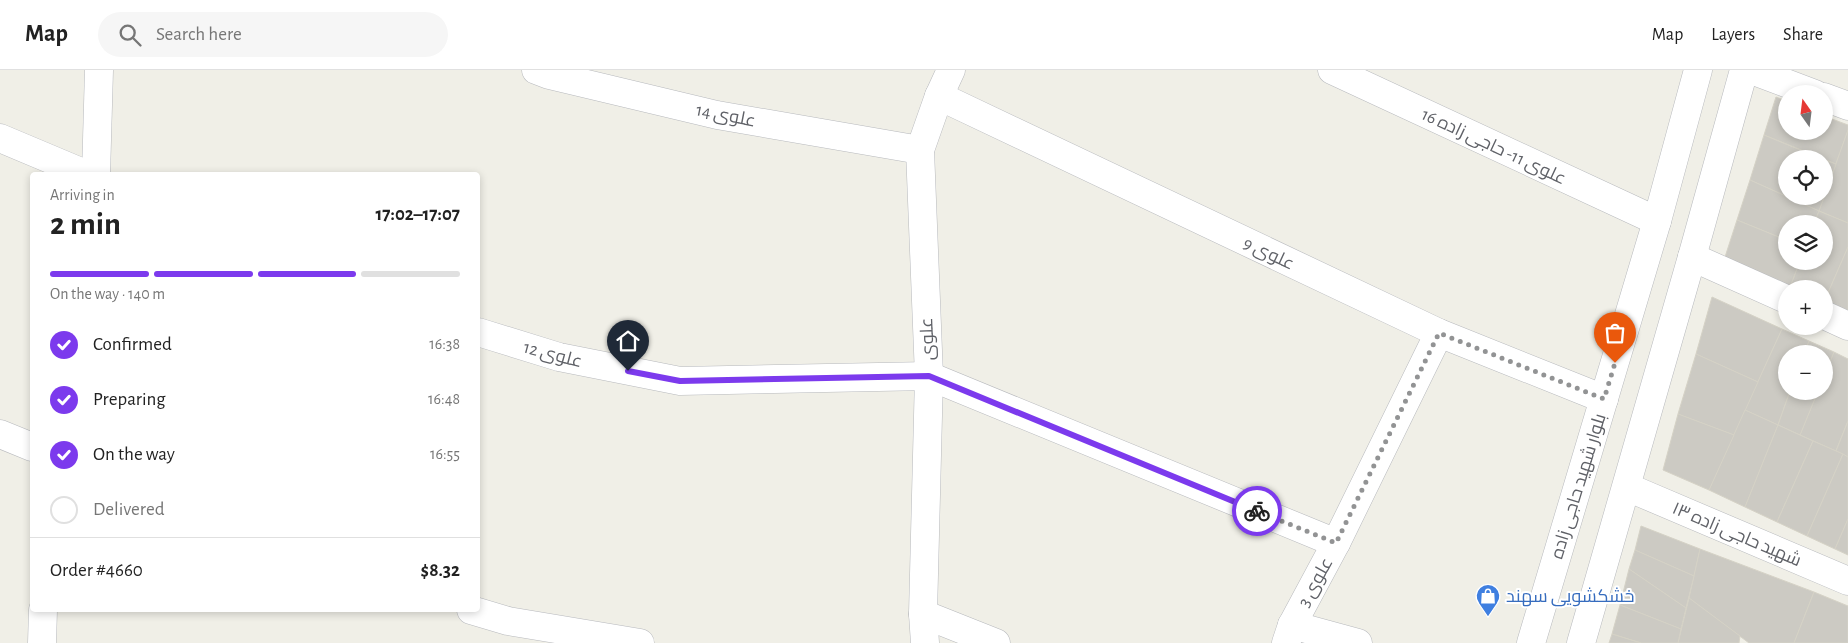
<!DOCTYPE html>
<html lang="en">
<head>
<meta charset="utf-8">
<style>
	body { margin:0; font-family:"Alegreya Sans",Cairo,sans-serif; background:#f6f6f6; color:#222; height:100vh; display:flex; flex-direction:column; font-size:19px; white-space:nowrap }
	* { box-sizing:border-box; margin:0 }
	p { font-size:16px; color:#767676 }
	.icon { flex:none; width:28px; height:28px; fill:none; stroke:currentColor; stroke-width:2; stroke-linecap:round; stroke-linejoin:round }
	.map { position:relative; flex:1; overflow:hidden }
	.side { position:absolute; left:30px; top:102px; width:450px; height:440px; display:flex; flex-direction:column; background:#fff; border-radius:5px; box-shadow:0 2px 8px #0003 }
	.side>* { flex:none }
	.needle { width:32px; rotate:346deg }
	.tools { position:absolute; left:1778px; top:15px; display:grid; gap:10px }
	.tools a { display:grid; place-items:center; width:55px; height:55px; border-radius:50%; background:#fff; box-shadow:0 2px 8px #0003; font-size:25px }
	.pin { position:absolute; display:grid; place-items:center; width:42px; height:42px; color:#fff; margin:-51px -21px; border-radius:50% 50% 50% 0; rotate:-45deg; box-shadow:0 0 5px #0007 }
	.pin .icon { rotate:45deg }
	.courier { position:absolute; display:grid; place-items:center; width:50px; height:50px; margin:-25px; border:4px solid #7c3aed; border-radius:50%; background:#fff; color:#222; box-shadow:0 1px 6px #0007 }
	.head em { font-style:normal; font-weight:700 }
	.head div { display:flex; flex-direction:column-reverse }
	.head { display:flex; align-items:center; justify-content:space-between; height:85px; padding:0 20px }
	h1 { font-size:32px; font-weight:700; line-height:38px }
	.bar { display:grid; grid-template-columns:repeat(4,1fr); gap:8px 5px; align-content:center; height:60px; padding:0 20px }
	.bar i { height:6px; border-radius:4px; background:#e0e0e0 }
	.bar .current { background:#7c3aed }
	.bar p { grid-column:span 4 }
	.line { display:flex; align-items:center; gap:12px; padding:0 20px; border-top:1px solid #e0e0e0 }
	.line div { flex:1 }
	ol { padding:0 20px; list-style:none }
	li { display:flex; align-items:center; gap:15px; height:55px }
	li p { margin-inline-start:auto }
	li .icon { padding:5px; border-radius:50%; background:#7c3aed; color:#fff; stroke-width:4 }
	li:last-child { color:#767676 }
	li i { width:28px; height:28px; border:2px solid #e0e0e0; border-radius:50% }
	header { display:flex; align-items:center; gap:30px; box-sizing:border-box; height:70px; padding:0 25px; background:#fff; border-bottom:1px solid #e0e0e0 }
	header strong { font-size:24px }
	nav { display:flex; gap:28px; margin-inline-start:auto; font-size:18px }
	.search { width:350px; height:45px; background:#f6f6f6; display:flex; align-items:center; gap:12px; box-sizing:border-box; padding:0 18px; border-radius:28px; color:#767676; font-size:19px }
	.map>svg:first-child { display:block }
	.building { fill:#cccac3; stroke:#d5d2c6 }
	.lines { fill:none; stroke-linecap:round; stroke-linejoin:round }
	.minor-casing { stroke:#b7b9bd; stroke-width:29 }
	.minor { stroke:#fff; stroke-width:28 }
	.done { stroke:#929394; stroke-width:5; stroke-dasharray:0 9 }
	.route { stroke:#7c3aed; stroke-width:6 }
	.labels { text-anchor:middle; stroke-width:4; stroke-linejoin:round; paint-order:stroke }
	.street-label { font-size:18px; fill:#5f6167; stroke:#fff }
	.shop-label { font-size:18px; fill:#366cbe; stroke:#fff; text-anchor:start }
</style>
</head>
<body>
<header>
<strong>Map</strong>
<div class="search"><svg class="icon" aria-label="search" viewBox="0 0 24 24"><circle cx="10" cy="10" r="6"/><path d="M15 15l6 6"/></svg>Search here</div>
<nav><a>Map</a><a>Layers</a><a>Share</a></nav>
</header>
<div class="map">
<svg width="1848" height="573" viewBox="0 0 1848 573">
	<rect width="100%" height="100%" fill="#f0efe7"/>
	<g class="building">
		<path d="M1776,27L1786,31V61H1824V46L1848,55V60L1836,94L1764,65Z"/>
		<path d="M1848,60V153L1819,141Z"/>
		<path d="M1764,65L1822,89H1786V126H1824V90L1836,94L1819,141L1750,110Z"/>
		<path d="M1750,110L1819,141L1814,154H1786V170L1737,150Z"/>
		<path d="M1819,141L1848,153V177L1824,232V219H1794L1790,217L1800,191H1824V154H1814Z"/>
		<path d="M1737,150L1786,170V191H1800L1790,217L1725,187Z"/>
		<path d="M1848,177V243L1824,232Z"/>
		<path d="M1712,227L1782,259L1758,312L1696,284Z"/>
		<path d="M1782,259L1809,271L1804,284H1786V321H1790L1778,355L1745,340Z"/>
		<path d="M1809,271L1834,282L1824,307V284H1804Z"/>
		<path d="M1834,282L1848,289V351L1836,381L1800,365L1818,321H1824V307Z"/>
		<path d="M1696,284L1758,312L1734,365L1678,344Z"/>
		<path d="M1790,321H1818L1800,365L1778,355Z"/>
		<path d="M1745,340L1778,355L1745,437L1709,420Z"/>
		<path d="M1678,344L1734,365L1709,420L1663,400Z"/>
		<path d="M1848,351V387L1836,381Z"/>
		<path d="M1778,355L1813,371L1777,452L1745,437Z"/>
		<path d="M1813,371L1843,384L1807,466L1777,452Z"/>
		<path d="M1843,384L1848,387V449L1835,479L1807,466Z"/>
		<path d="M1848,449V485L1835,479Z"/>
		<path d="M1641,456L1700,479L1694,506L1635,480Z"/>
		<path d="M1700,479L1814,522L1794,573H1749L1689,528Z"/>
		<path d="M1635,480L1694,506L1686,538L1629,499Z"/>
		<path d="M1629,499L1686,538L1681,559L1620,535Z"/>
		<path d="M1814,522L1848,536V573H1794Z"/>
		<path d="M1689,528L1740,566L1739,573H1678Z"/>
		<path d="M1620,535L1681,559L1678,573H1641L1612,564Z"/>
		<path d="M1612,564L1641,573H1609Z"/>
	</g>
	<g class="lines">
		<g class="minor-casing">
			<g id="minor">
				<path d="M536,0L549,5L717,45L920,80"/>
				<path d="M1332,0L1657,151"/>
				<path d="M1751,0L1815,24"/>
				<path d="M939,26L1439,263L1604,329"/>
				<path d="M1824,27L1848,36"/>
				<path d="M0,68L88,105"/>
				<path d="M96,105L99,0"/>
				<path d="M1692,187L1786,229"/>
				<path d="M1824,245L1848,256"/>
				<path d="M478,262L559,287L680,311L929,306L1336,473"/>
				<path d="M0,364L32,377"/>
				<path d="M1627,417L1848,511"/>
				<path d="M471,540L508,551L640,573"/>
				<path d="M923,544L996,573"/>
				<path d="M1292,555L1358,573"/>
				<path d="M42,573L43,540"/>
				<path d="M925,573L923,544L929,306L920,80L939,26L951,0"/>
				<path d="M1286,573L1292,555L1336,473L1439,263"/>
				<path d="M1531,573L1657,151L1698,0"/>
				<path d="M1581,573L1692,187L1744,0"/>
			</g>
		</g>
		<use href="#minor" class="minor"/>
	</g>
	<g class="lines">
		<path class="done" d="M1257,441L1336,473L1439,263L1604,329L1615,293"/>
		<path class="route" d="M628,301L680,311L929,306L1257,441"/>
	</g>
	<defs>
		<g id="shop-pin" transform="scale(1.25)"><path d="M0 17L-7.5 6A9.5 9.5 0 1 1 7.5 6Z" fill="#3f7fe0" stroke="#fff"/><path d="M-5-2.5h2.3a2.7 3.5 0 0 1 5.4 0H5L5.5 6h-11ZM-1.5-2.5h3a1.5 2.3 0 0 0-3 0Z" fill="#fff"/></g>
	</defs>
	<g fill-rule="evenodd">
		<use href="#shop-pin" x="1488" y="526"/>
	</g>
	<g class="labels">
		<g class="street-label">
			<text transform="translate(726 45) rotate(11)" y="6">علوی 14</text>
			<text transform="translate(1494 76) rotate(25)" y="6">علوی 11- حاجی زاده 16</text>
			<text transform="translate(1269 183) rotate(25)" y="6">علوی 9</text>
			<text transform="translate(927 269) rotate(-92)" y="6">علوی</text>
			<text transform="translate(553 284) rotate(15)" y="6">علوی 12</text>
			<text transform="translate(1578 416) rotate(-73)" y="6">بلوار شهید حاجی زاده</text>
			<text transform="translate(1737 464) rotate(23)" y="6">شهید حاجی زاده ۱۳</text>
			<text transform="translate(1315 512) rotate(-61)" y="6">علوی 3</text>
		</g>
		<g class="shop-label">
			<text x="1506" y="532">خشکشویی سهند</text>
		</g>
	</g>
</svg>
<div class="tools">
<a><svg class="needle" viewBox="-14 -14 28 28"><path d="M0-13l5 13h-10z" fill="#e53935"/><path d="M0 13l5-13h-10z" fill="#767676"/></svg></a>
<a><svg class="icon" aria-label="locate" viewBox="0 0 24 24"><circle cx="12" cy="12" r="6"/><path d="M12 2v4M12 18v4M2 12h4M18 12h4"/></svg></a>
<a><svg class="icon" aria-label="layers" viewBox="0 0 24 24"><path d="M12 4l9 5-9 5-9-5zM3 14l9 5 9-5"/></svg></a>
<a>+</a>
<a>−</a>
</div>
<div class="pin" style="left:1615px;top:293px;background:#ea580c"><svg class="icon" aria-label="bag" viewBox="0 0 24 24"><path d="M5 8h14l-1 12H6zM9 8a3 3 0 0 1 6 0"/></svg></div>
<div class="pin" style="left:628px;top:301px;background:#1f2937"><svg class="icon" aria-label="home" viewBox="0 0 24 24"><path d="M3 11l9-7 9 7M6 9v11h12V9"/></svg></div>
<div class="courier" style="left:1257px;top:441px"><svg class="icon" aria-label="bike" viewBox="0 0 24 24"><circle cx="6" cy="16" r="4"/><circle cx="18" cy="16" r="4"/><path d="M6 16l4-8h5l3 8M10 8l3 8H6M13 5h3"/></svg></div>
<section class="side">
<div class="head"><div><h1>2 min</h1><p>Arriving in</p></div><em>17:02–17:07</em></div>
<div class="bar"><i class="current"></i><i class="current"></i><i class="current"></i><i></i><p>On the way · 140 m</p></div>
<ol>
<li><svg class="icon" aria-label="check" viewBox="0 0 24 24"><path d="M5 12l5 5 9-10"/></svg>Confirmed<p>16:38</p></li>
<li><svg class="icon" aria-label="check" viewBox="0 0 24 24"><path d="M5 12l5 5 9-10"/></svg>Preparing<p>16:48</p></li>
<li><svg class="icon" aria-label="check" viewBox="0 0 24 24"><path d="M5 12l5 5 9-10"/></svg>On the way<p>16:55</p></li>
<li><i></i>Delivered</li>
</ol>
<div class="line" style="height:65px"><div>Order #4660</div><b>$8.32</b></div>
</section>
</div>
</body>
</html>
